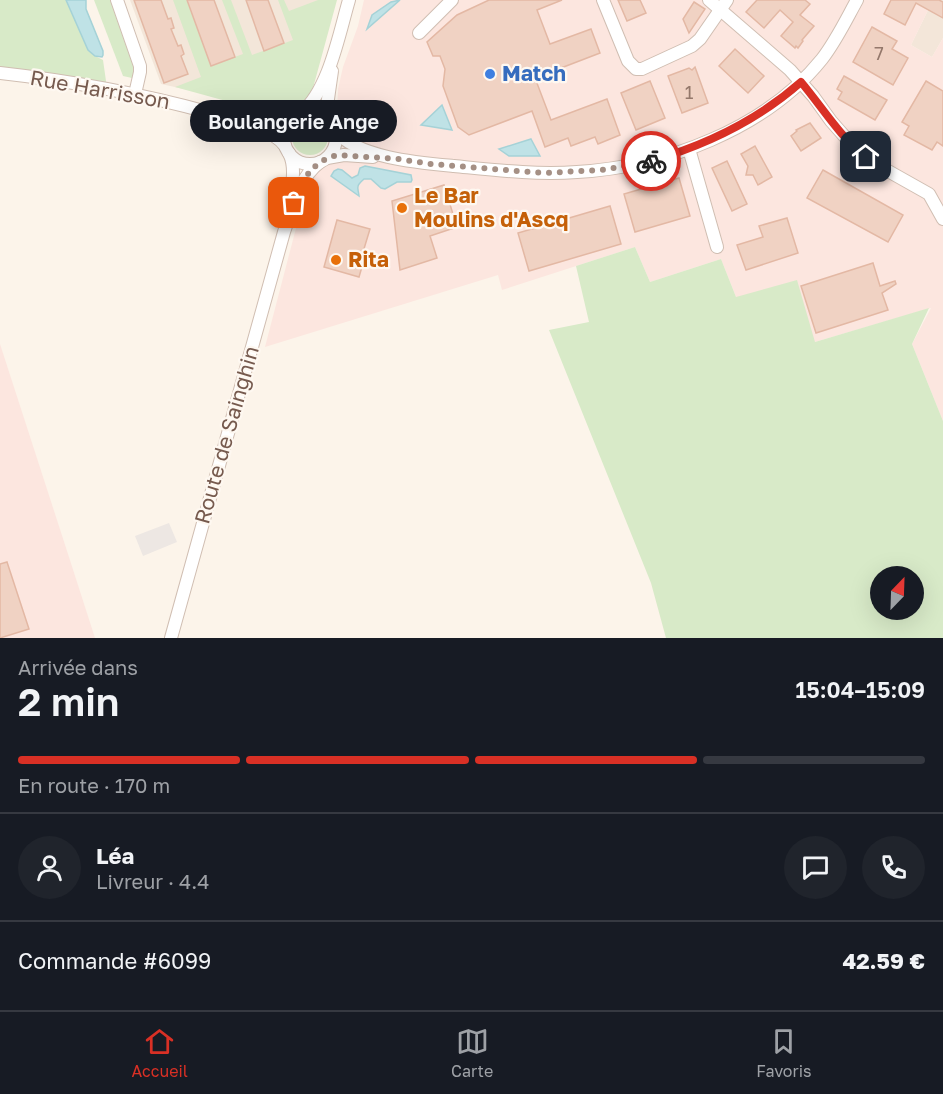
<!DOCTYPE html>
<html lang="fr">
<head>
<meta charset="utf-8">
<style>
	body { margin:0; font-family:"Golos Text",sans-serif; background:#20242c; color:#f1f3f6; height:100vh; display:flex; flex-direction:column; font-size:22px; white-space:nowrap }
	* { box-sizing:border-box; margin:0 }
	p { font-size:20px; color:#9ea1a6 }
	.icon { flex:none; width:33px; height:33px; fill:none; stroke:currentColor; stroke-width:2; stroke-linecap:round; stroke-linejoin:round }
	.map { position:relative; height:638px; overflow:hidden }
	.panel { display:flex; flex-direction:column; background:#171b24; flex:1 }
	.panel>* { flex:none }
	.needle { width:39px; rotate:23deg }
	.tools { position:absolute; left:870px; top:566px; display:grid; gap:12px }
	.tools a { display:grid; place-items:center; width:54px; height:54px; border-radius:50%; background:#171b24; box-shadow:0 6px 24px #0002; font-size:30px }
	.pin { position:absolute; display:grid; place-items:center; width:51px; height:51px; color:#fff; margin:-26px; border-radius:12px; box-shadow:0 3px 9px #0006 }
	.courier { position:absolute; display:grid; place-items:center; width:60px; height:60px; margin:-30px; border:4px solid #d93025; border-radius:50%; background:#fff; color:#222; box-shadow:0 2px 8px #0007 }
	.bubble { position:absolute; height:42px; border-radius:21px; background:#171b24; box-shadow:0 6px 24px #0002; font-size:20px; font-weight:600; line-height:42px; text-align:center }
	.headline em { font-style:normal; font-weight:600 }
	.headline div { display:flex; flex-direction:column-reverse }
	.headline { display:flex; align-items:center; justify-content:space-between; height:102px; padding:0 18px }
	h1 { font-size:39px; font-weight:600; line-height:45px }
	.bar { display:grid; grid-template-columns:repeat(4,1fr); gap:9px 6px; align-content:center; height:72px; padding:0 18px }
	.bar i { height:8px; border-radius:4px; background:#363941 }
	.bar .on { background:#d93025 }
	.bar p { grid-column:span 4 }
	.line { display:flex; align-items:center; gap:15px; padding:0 18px; border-top:2px solid #363941 }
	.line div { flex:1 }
	.round { display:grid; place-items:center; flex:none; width:63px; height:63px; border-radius:32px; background:#20242c }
	.menu { display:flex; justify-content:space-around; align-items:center; height:84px; border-top:2px solid #363941; background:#171b24; font-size:16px; color:#9ea1a6 }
	.menu a { display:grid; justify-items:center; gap:3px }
	.menu .on { color:#d93025 }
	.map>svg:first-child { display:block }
	.residential { fill:#f3e6d9 }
	.commercial { fill:#fce6df }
	.industrial { fill:#ede7e3 }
	.green { fill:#d8eac8; fill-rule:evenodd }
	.water { fill:#bfe2e6; stroke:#a5d2d7; stroke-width:1.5 }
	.building { fill:#f0d2c3; stroke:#e3b8a4; stroke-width:1.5 }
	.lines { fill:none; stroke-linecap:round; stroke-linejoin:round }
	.minor-casing { stroke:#d0beb2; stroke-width:14 }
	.minor { stroke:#fff; stroke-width:12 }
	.done { stroke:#a59085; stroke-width:6; stroke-dasharray:0 10.8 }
	.route { stroke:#d93025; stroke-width:8 }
	.shop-dot { fill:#3f7fe0; stroke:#fef8f1; stroke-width:2 }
	.food-dot { fill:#e8710a; stroke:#fef8f1; stroke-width:2 }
	.labels { text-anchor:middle; stroke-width:4.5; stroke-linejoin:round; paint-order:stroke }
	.number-label { font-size:18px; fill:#94786b }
	.shop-label { font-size:21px; font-weight:bold; fill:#366cbe; stroke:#fef8f1; text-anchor:start }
	.street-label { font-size:21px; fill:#765a4e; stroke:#fef8f1 }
	.food-label { font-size:21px; font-weight:bold; fill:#c56008; stroke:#fef8f1; text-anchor:start }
</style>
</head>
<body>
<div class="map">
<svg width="943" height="638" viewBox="0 0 943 638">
	<rect width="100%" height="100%" fill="#fcf4ea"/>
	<g class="residential">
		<path d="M130,0H333L248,103L161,84Z"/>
		<path d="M933,0H943V38L932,57L911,45Z"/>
	</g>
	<g class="commercial">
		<path d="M364,0H933L911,45L932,57L943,38V421L912,344L931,308L815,342L736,297L721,259L650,282L635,247L502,290L498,275L265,347L301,209L297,208L313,171L333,160L342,149L348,134L337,113L338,89L343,67L358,26Z"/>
		<path d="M0,344L68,554L95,638H0Z"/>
	</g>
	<path class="industrial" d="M169,523L177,542L143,556L135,536Z"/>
	<g class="green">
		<path d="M0,0H66L88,50L95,56L103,60L108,95L0,70Z"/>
		<path d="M94,0H111L134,63V74L132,78L123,76Z"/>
		<path d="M173,0H187L212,65L243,54L222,0H231L252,55L293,40L278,0H284L289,11L318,0H337L313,88L306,101L288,103L278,107L248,106L237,104L175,87L201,77Z"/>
		<circle cx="310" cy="137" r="18"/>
		<path d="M635,247L650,282L721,259L736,297L797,280L815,342L929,308L912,344L943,421V638H666L651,583L549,330L589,322L576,266ZM880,576H914V609H880Z"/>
	</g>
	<g class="water">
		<path d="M66,0H86V9L103,51V55L102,57L95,56L88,50Z"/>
		<path d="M400,0L367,29L372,15L391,2Z"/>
		<path d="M442,105L452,130L421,125Z"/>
		<path d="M531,139L540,156H509L499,149Z"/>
		<path d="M365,166L411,175L412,180L411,182H397L385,189L381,188L371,179H364C355,187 358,187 359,196L331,176L334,171L338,169L342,170L352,178L358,175L360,168Z"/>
	</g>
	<g class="building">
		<path d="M134,0H161L168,19L171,18L174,28L171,29L178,46L181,45L184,54L181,56L188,74L164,83Z"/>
		<path d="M187,0H214L235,57L211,66Z"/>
		<path d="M246,0H268L284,43L264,51Z"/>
		<path d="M489,0H562L537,10L550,44L591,29L600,53L535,78L551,120L607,99L620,135L598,144L595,137L571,146L568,138L545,147L532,111L469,135L458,127L443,86L445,69L440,56H433L427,42L457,15Z"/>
		<path d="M618,0H640L646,13L627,21Z"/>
		<path d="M757,0H805L810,4L800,15L814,26L802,40L803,41L798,48L796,46L795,48L781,36L793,22L780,10L764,28L746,12Z"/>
		<path d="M891,0H939L943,2V18L916,3L905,25L884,14Z"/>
		<path d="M694,2L705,9L689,33L683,19Z"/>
		<path d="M872,27L897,41L892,49L908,58L893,85L853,62Z"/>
		<path d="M735,49L764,76L748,93L719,66Z"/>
		<path d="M695,67L708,103L682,113L668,76L689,68L692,70Z"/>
		<path d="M844,76L887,100L875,120L838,99L842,92L837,89Z"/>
		<path d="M650,81L665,118L636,130L621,93Z"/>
		<path d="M926,81L943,91V146L937,142L932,150L904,135L909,126L902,122Z"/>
		<path d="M810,123L821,138L801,151L791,136L797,131L796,130Z"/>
		<path d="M755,146L772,177L758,185L753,175H746L748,166L741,154Z"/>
		<path d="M727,161L747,204L732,211L712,168Z"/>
		<path d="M823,170L903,215L888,242L807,198Z"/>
		<path d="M679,178L690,216L635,232L624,194Z"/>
		<path d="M444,185L457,227L430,236L437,258L400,270L392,201Z"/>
		<path d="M610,206L621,244L529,271L518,233Z"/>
		<path d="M787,218L798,253L746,270L737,245L763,237L759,226Z"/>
		<path d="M337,220L370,229L363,252L366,253L359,277L324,267Z"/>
		<path d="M873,263L880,286L895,281L896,284L882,293L888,310L816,333L801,286Z"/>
		<path d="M7,562L29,629L0,638V564Z"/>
	</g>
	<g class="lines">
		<g class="minor-casing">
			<g id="minor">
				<path d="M117,0L140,66V72L135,94"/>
				<path d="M603,0L628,61L636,69H642L692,46L700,39L727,0"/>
				<path d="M709,0L790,70L813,96L831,121L853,146L881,167L929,194L943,219"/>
				<path d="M419,33L452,0"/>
				<path d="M0,73C72,81 142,94 211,113C231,119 274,129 285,146"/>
				<circle cx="310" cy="138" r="26"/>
				<path d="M301,113C329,90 339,34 349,0"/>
				<path d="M250,122H277L294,118"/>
				<path d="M331,122L327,106L332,71"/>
				<path d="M335,130C356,158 420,163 454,166C495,170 536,175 577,172C664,167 766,129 822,59C836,41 846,20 857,0"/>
				<path d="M689,149L717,247"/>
				<path d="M327,158L344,155L373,157"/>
				<path d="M289,204C291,188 297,169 289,153"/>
				<path d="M171,638L284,232C292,209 299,177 320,162"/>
			</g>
		</g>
		<use href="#minor" class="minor"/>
	</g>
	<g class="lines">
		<path class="done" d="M294,203L310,170L327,158L337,155L398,159L431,164L543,173L602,170L651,161"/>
		<path class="route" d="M651,161C706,145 758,120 801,82C823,108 839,136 866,157"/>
	</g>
	<circle class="shop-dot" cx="490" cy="74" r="6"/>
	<g class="food-dot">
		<circle cx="402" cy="208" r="6"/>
		<circle cx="336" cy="260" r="6"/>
	</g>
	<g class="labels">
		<g class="number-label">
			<text x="879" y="60">7</text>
			<text x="689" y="99">1</text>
		</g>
		<g class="shop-label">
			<text x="502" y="81">Match</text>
		</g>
		<g class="street-label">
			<text transform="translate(100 90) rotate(10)" y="7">Rue Harrisson</text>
			<text transform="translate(227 435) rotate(-74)" y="7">Route de Sainghin</text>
		</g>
		<g class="food-label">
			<text x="414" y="203">Le Bar<tspan x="414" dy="24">Moulins d'Ascq</tspan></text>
			<text x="348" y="267">Rita</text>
		</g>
	</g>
</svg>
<div class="tools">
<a><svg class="needle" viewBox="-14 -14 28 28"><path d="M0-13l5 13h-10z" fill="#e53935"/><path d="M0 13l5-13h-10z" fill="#9ea1a6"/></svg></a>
</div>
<div class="pin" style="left:294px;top:203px;background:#ea580c"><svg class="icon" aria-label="bag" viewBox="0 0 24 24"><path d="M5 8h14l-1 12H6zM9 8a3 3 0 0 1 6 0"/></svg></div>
<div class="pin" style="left:866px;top:157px;background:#1f2937"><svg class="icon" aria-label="home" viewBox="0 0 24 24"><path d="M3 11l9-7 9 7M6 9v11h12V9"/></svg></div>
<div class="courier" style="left:651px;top:161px"><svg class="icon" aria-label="bike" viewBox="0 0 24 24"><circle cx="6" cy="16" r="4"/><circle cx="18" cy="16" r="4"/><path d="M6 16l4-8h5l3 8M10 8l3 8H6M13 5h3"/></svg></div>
<div class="bubble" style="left:190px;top:100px;width:207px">Boulangerie Ange</div>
</div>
<section class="panel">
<div class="headline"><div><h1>2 min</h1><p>Arrivée dans</p></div><em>15:04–15:09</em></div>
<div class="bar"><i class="on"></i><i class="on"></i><i class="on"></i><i></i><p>En route · 170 m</p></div>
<div class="line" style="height:108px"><a class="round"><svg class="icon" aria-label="person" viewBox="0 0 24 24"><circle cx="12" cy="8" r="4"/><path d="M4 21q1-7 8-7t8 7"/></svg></a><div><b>Léa</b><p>Livreur · 4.4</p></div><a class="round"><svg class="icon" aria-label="chat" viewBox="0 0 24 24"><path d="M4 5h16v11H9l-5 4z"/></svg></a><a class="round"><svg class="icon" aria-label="phone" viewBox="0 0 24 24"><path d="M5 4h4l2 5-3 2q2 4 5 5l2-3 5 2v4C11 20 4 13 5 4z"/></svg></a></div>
<div class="line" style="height:78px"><div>Commande #6099</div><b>42.59 €</b></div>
</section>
<nav class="menu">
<a class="on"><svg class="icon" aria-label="home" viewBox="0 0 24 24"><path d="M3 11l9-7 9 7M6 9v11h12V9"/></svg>Accueil</a>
<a><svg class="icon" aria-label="map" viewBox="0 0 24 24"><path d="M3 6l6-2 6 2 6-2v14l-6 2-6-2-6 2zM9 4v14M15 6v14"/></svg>Carte</a>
<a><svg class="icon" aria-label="saved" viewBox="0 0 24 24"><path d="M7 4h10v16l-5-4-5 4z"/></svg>Favoris</a>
</nav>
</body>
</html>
